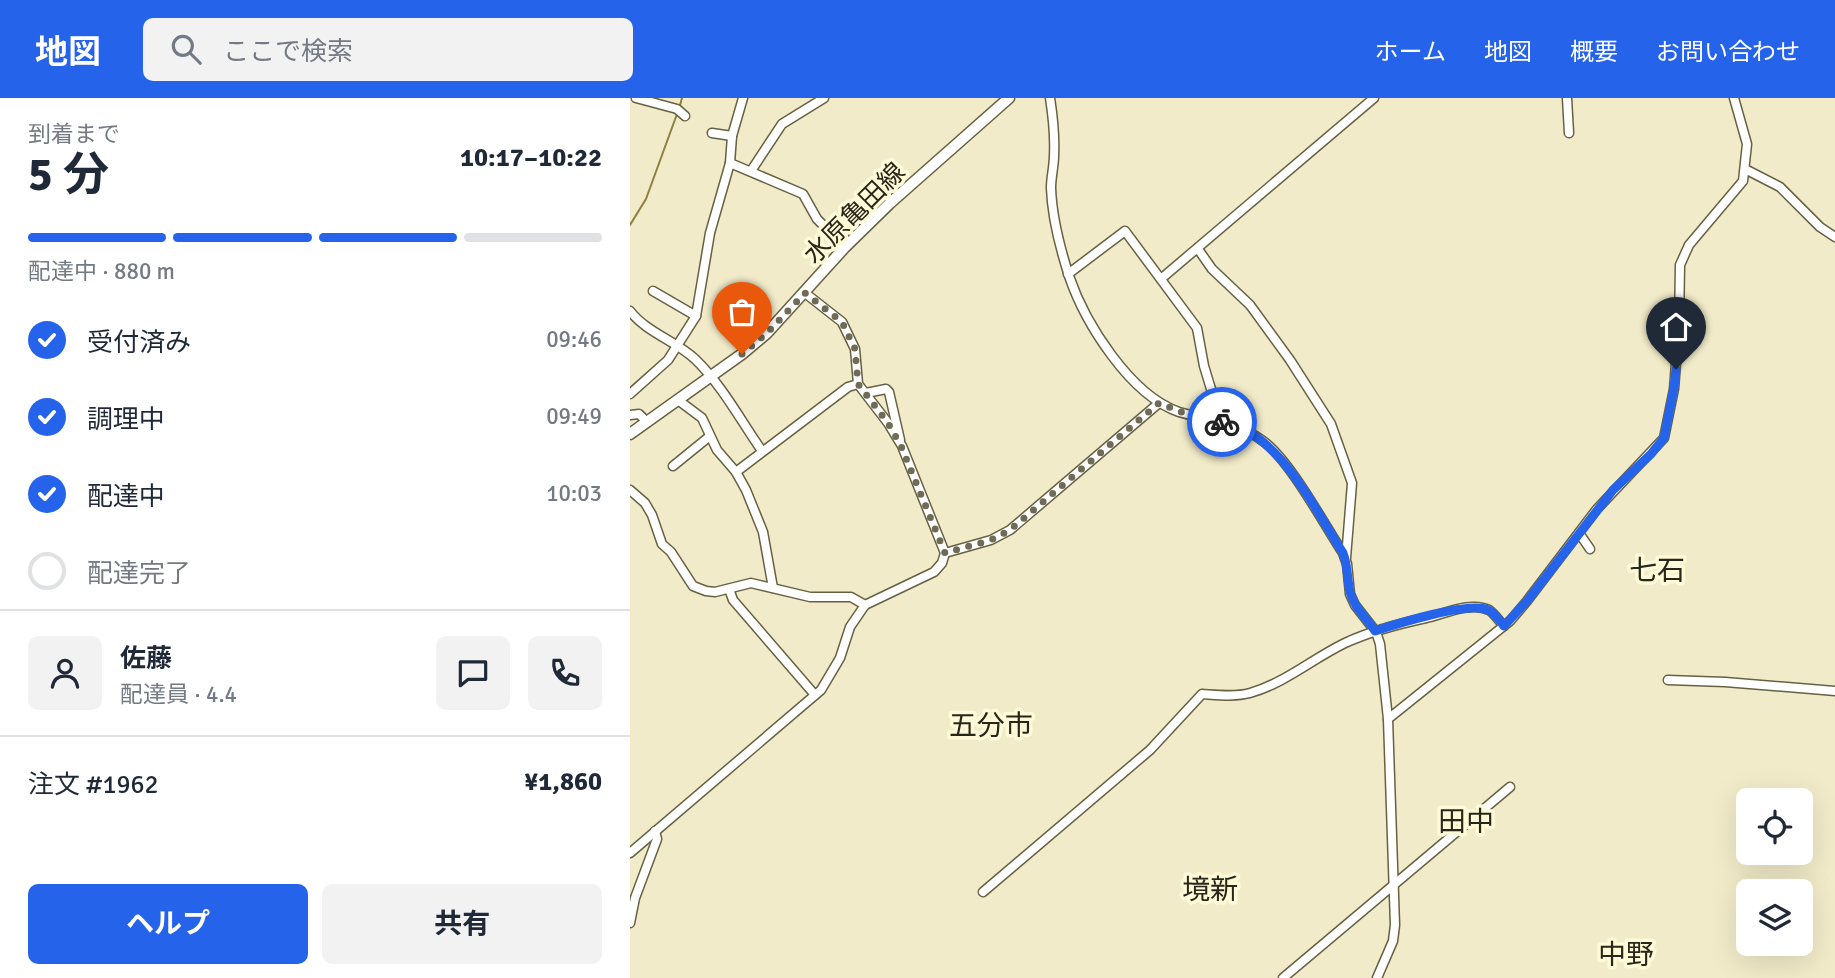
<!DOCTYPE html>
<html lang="ja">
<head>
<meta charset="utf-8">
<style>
	body { margin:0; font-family:Signika,"Noto Sans JP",sans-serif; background:#f2f2f3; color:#1f2937; height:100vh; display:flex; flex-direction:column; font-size:26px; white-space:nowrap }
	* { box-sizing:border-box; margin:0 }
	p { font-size:23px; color:#747a83 }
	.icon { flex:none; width:38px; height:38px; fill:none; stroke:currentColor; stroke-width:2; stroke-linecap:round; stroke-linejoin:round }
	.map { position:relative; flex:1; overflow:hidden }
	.sheet { display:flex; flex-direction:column; background:#fff; width:630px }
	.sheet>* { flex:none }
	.controls { position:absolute; left:1106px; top:690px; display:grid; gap:14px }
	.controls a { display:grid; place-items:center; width:77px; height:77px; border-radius:10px; background:#fff; box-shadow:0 7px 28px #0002; font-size:35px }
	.pin { position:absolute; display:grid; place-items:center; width:60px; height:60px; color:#fff; margin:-72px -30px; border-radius:50% 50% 50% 0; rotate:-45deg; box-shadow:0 0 7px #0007 }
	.pin .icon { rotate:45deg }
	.courier { position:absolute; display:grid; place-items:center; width:70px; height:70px; margin:-35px; border:5px solid #2563eb; border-radius:50%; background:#fff; color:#222; box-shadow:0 2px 9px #0007 }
	.overview em { font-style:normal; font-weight:700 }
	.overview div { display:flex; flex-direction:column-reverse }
	.overview { display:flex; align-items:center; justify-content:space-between; height:119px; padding:0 28px }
	h1 { font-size:46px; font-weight:700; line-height:52px }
	.bar { display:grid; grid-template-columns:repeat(4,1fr); gap:10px 7px; align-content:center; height:84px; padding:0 28px }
	.bar i { height:9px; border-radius:5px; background:#e0e1e3 }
	.bar .selected { background:#2563eb }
	.bar p { grid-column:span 4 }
	.line { display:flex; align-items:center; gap:18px; padding:0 28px; border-top:2px solid #e0e1e3 }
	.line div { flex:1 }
	.round { display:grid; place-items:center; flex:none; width:74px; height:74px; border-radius:10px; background:#f2f2f3 }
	ol { padding:0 28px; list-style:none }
	li { display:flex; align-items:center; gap:21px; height:77px }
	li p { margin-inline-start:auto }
	li .icon { padding:7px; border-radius:50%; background:#2563eb; color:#fff; stroke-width:4 }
	li:last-child { color:#747a83 }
	li i { width:38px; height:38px; border:4px solid #e0e1e3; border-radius:50% }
	.action { display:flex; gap:14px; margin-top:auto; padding:14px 28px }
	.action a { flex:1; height:80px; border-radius:10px; background:#2563eb; color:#fff; font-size:28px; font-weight:700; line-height:80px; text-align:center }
	.action a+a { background:#f2f2f3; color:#1f2937 }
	header { display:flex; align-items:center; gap:42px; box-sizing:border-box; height:98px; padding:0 35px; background:#2563eb; color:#fff }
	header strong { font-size:33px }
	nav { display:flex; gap:38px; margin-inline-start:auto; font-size:24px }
	.search { width:490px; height:63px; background:#f2f2f3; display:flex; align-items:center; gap:18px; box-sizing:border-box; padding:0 24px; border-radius:10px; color:#747a83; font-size:26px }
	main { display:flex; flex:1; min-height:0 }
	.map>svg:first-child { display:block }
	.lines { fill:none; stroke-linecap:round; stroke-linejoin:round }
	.stream { stroke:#8c8141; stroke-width:2 }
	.minor-casing { stroke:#666143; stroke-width:11 }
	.major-casing { stroke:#666143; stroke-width:13 }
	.minor { stroke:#fff; stroke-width:8 }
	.major { stroke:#fff; stroke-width:10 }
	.done { stroke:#6f6b57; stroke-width:7; stroke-dasharray:0 12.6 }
	.route { stroke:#2563eb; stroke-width:9 }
	.labels { text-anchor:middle; stroke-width:7; stroke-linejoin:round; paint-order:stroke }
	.street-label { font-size:26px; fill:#29261a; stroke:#fef9d6 }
	.neighbourhood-label { font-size:28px; fill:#29261a; stroke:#fef9d6 }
</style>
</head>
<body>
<header>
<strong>地図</strong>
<div class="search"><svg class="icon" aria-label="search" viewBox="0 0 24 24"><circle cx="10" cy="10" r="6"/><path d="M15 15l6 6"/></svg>ここで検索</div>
<nav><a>ホーム</a><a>地図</a><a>概要</a><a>お問い合わせ</a></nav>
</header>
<main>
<section class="sheet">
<div class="overview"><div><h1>5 分</h1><p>到着まで</p></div><em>10:17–10:22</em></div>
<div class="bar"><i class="selected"></i><i class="selected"></i><i class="selected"></i><i></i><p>配達中 · 880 m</p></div>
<ol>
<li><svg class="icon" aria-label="check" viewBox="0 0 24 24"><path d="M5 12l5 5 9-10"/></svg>受付済み<p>09:46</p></li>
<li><svg class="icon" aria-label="check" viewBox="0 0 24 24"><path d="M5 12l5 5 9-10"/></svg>調理中<p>09:49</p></li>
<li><svg class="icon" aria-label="check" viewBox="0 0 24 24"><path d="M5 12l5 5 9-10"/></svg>配達中<p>10:03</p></li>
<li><i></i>配達完了</li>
</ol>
<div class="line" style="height:126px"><a class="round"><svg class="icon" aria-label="person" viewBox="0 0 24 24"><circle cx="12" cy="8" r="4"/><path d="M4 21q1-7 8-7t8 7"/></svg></a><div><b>佐藤</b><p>配達員 · 4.4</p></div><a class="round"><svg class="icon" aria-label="chat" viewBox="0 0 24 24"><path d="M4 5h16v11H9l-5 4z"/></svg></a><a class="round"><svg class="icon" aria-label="phone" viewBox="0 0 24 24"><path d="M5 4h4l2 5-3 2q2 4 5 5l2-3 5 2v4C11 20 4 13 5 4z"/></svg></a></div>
<div class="line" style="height:91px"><div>注文 #1962</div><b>¥1,860</b></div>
<div class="action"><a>ヘルプ</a><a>共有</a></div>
</section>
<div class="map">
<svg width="1205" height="880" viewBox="0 0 1205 880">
	<rect width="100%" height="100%" fill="#f1ebc9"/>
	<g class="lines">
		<g class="stream">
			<path d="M49,11L52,0"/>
			<path d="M0,127L16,101L47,16"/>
		</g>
		<g class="minor-casing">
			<g id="minor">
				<path d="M6,0L47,11L55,18"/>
				<path d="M420,0C423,19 425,39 424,58C424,68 421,79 421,90C422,119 430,150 439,178C455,225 500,297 549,314C580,323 606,323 633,343C659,361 694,426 713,455L717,466L720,496L725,507L746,534L750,546L758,621L765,827L763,843L747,880"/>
				<path d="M937,0L939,35"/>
				<path d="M82,35L102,38"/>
				<path d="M100,65L173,96L187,121L193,127L199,128L215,149"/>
				<path d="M1115,71L1150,89L1190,129L1205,139"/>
				<path d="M121,73L152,26L194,0"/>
				<path d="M568,151L582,171L620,207L660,262L701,326L722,385L716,460"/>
				<path d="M438,176L495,133L567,230L574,268L581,291L601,325"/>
				<path d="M532,180L744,0"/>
				<path d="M23,193L66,218"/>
				<path d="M0,213C16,234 46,243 65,261C92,287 111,323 132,353"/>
				<path d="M236,295L256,291L259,294L270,342"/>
				<path d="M0,296L38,262L66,218L80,135L100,65L102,38L113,0"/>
				<path d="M48,302L72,320L87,352L106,374L116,392L133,434L143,490"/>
				<path d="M0,317L9,316L17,324"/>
				<path d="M43,368L80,338"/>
				<path d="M106,374L218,289L228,286"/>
				<path d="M0,392L15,405L22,417L32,446L41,454L63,488L76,493L85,494L121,485L180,499H221L235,507"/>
				<path d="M949,435L960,451"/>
				<path d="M315,455L361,442L380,432L529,305"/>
				<path d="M99,491L103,502L185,597"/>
				<path d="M1038,582L1095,584L1205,593"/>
				<path d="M758,621L880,523L897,503L967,411L1034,340L1044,291L1049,227L1050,167L1059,147L1113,83L1117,46L1104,0"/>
				<path d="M0,755L191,592L210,560L220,529L235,507L304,474L312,465L315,455L272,348L258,325L228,286L225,251L212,224L175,195"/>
				<path d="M353,794L520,652L572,596C588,597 605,599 620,595C655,585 682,561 715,545C741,533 768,526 796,520C814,516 841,503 859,512C865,516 869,523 874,528"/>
				<path d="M0,825L5,800L27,741L25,733"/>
				<path d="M653,880L880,689"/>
			</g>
		</g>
		<g class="major-casing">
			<path id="major" d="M0,336L112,256L137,235L215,149L259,106L379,0"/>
		</g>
		<use href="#minor" class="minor"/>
		<use href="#major" class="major"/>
	</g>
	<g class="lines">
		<path class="done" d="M112,256L137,235L175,195L212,224L225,251L228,286L258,325L271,348L315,455L361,442L380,432L529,305L551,314L592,324"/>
		<path class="route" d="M592,324C648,333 684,410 713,455C718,468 717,481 720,494C724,510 737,520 745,533C766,526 839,503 858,512C865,515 869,522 874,528L897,503L983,392L1021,356L1034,340L1044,290L1046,271"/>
	</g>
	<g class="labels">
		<g class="street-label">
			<text transform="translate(224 115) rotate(-45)" y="9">水原亀田線</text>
		</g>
		<g class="neighbourhood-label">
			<text x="1027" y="482">七石</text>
			<text x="361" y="637">五分市</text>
			<text x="836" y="733">田中</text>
			<text x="580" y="801">境新</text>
			<text x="996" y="866">中野</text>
		</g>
	</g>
</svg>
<div class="controls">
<a><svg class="icon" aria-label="locate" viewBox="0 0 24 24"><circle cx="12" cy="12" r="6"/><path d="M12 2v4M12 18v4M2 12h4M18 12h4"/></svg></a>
<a><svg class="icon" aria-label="layers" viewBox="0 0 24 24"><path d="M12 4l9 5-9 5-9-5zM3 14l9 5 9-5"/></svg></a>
</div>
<div class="pin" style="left:112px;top:256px;background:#ea580c"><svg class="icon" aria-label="bag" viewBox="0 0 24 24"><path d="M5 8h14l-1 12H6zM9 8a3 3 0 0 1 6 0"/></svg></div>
<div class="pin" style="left:1046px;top:271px;background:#1f2937"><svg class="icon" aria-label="home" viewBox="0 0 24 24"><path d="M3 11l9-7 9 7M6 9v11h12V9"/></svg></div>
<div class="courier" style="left:592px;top:324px"><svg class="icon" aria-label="bike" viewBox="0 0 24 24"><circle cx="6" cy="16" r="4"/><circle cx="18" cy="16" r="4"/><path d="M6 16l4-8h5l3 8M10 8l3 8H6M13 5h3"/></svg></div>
</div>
</main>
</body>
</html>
